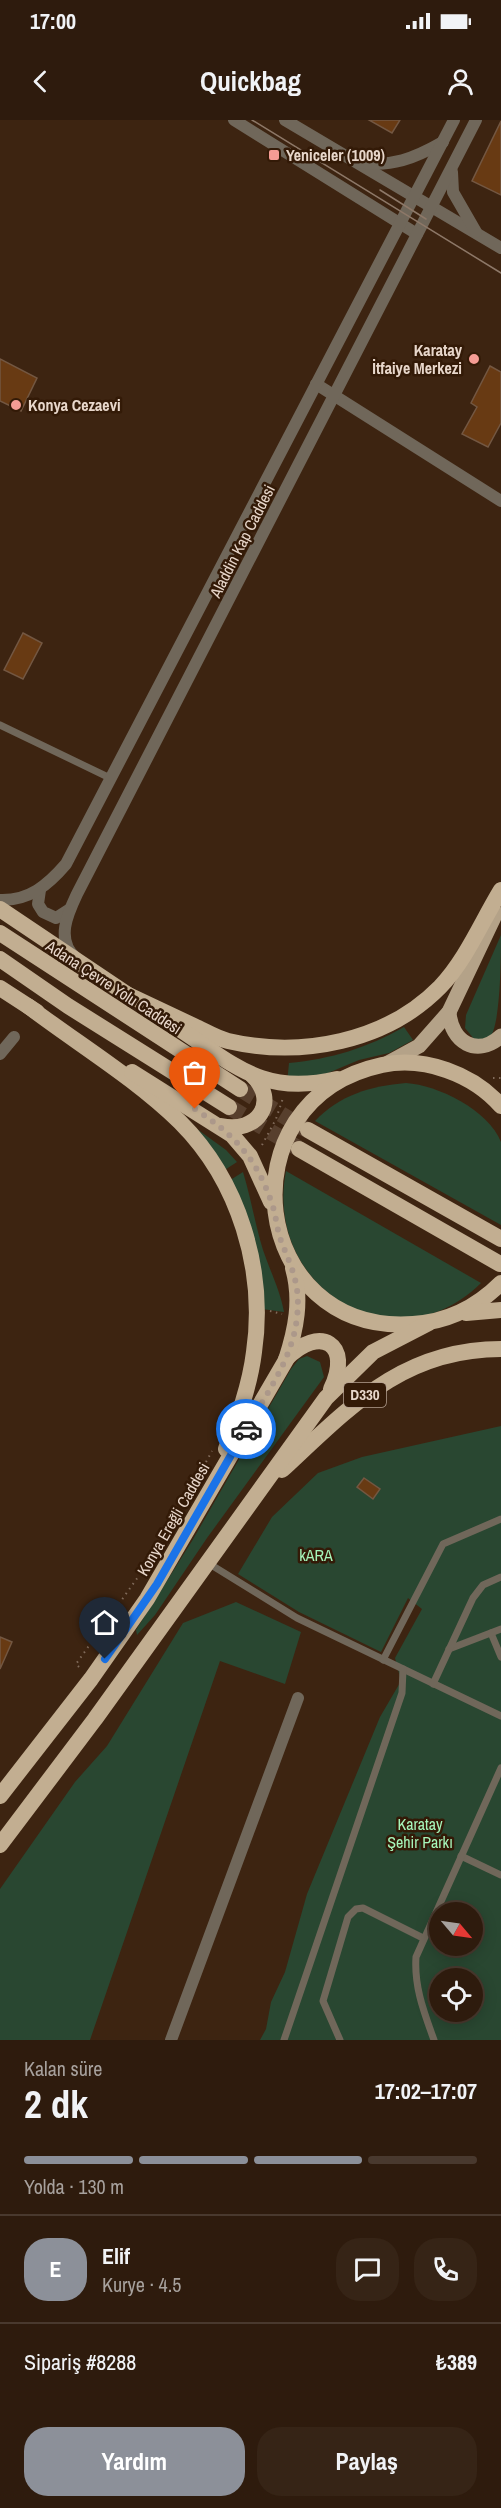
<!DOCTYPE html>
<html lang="tr">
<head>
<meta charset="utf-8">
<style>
	body { margin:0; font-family:"Archivo Narrow",sans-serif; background:#362416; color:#f1f3f6; height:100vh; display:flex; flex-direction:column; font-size:22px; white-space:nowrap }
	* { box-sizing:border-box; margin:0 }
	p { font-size:20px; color:#a7a19d }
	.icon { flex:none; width:33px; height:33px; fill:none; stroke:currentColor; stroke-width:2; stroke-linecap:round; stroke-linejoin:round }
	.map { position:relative; height:1920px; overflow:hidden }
	.details { display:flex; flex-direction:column; background:#2e1b0d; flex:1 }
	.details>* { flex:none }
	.needle { width:39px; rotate:119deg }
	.fabs { position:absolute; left:429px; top:1782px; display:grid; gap:12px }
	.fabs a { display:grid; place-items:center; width:54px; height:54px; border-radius:50%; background:#2e1b0d; box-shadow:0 3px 15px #0003,0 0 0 2px #49392e; font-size:30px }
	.pin { position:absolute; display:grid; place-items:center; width:51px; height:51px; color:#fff; margin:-62px -26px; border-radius:50% 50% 50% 0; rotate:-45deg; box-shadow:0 0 6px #0007 }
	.pin .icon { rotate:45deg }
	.courier { position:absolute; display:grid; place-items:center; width:60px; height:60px; margin:-30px; border:4px solid #1a73e8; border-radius:50%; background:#fff; color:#222; box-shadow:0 2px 8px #0007 }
	.headline em { font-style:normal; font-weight:700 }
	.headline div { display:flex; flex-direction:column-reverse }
	.headline { display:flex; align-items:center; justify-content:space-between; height:102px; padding:0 24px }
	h1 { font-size:39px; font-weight:700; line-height:45px }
	.bar { display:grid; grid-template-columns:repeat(4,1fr); gap:9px 6px; align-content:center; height:72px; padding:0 24px }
	.bar i { height:8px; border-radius:4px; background:#49392e }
	.bar .active { background:#8c9099 }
	.bar p { grid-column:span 4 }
	.line { display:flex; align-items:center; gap:15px; padding:0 24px; border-top:2px solid #49392e }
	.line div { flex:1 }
	.round { display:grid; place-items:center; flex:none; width:63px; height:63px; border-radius:24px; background:#362416 }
	.cta { display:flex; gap:12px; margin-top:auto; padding:12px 24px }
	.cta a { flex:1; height:69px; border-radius:24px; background:#8c9099; color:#fff; font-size:24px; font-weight:700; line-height:69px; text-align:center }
	.cta a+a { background:#362416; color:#f1f3f6 }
	.status { display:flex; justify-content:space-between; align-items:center; height:42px; padding:0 30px; background:#2e1b0d; direction:ltr }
	.status svg { height:16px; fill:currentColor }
	header { display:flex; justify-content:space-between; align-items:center; height:78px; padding:0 24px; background:#2e1b0d; font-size:27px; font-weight:700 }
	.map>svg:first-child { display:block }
	.green { fill:#294731; fill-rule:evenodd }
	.building { fill:#683a13; stroke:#735742; stroke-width:1.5 }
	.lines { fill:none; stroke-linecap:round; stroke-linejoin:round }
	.trunk-tunnel { stroke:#573f2d; stroke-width:16; stroke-dasharray:16 8; stroke-linecap:butt }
	.path { stroke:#816b5b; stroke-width:2; stroke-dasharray:1.5 4.5; stroke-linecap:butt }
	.service { stroke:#70675a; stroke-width:7 }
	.minor { stroke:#70675a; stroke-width:12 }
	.tertiary { stroke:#70675a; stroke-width:12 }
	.primary { stroke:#b4a288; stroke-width:15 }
	.trunk { stroke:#c2ae91; stroke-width:16 }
	.tram { stroke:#8d7868; stroke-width:1.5 }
	.done { stroke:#ac988a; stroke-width:6; stroke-dasharray:0 10.8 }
	.route { stroke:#1a73e8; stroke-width:8 }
	.poi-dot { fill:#f59c94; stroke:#331a07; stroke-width:2 }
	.labels { text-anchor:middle; stroke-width:5; stroke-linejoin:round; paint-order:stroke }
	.shield { fill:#331a07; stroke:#b29e90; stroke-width:1.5 }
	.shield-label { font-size:15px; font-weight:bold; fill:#e8d7cb }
	.poi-label { font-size:16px; font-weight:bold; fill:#e8d7cb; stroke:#331a07; text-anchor:start }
	.street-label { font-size:16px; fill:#e8d7cb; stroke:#331a07 }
	.park-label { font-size:16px; fill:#a6f6bb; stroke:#331a07 }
</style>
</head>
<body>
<div class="status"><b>17:00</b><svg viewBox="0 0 49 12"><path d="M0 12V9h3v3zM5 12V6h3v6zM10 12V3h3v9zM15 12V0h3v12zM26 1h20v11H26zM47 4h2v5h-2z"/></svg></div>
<header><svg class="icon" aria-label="back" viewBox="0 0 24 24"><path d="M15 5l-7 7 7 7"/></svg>Quickbag<svg class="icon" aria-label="person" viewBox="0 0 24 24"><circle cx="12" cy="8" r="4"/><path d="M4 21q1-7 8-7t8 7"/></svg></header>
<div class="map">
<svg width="501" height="1920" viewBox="0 0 501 1920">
	<rect width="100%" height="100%" fill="#3d2411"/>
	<g class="green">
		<path d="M501,815C501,835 501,912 488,919C484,921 478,919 474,919L465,908L466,895Z"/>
		<path d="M404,907L413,920L389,933L359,940L328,953L287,963L289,943C331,939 367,928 404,907Z"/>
		<path d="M406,963C438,965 488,990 501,1022C501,1032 501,1090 501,1105L315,1001C340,975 370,966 406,963Z"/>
		<path d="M186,1001L226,1030L237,1042L220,1053Z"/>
		<path d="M286,1051L481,1163C394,1249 263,1167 286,1051Z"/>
		<path d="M243,1052C251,1078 255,1104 263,1130C270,1151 280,1170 284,1192L262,1189L224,1064Z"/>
		<path d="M307,1236L320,1242L324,1257L207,1418L155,1495L137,1515L136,1510L192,1421L291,1249L299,1239Z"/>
		<path d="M501,1306V1920H260L266,1909L271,1882L285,1852L307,1774L380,1597L401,1561L395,1538L422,1489L408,1478L381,1532L299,1492L238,1454L272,1397L318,1353L362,1337ZM440,1792H472V1826H440ZM440,1858H472V1892H440Z"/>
		<path d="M236,1482L301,1512L285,1564L220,1541L90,1920H0V1769L75,1662L107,1626L183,1503Z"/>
	</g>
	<g class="building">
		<path d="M369,0H400L392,13Z"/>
		<path d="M501,1V75L472,61Z"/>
		<path d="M0,239L37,258L21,291L0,281Z"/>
		<path d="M490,246L501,252V303L488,327L462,314L477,287L471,283Z"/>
		<path d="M23,513L42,523L23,559L4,550Z"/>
		<path d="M364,1358L380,1369L373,1379L357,1367Z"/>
		<path d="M0,1517L12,1522L0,1549Z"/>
	</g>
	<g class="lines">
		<g class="trunk-tunnel">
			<path d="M240,969L307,1010"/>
			<path d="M229,987L298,1028"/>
		</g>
		<g class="path">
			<path d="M493,958H501"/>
			<path d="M262,1025L276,999L283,978"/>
			<path d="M270,1191L282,1194"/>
			<path d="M186,1379L212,1331"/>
			<path d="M79,1547L76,1544L153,1436"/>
		</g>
		<g class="service">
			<path d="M0,605L110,658"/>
			<path d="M208,1443L297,1498L501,1596"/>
			<path d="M491,1513L501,1537"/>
			<path d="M449,1529L501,1509"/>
			<path d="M383,1540L443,1424L501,1399"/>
			<path d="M433,1564L473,1478L483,1465L501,1457"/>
			<path d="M461,1736L501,1755"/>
			<path d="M284,1920L402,1573L403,1549"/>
			<path d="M340,1920L323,1881L348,1797L356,1789L363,1788L423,1818"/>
			<path d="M434,1920C424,1892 414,1867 416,1837L501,1648"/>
		</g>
		<g class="minor">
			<path d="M316,264L501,381"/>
			<path d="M0,934L14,917"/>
			<path d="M171,1920L298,1578"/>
		</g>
		<g class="tertiary">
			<path d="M234,0L417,114"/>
			<path d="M285,0L501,128"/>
			<path d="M358,42C391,48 415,38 443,22"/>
			<path d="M452,52L453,72L476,112"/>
			<path d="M40,770L38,784L43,792L56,798L70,789"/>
			<path d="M0,780C29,781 48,765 66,744L454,0"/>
			<path d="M76,838C55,820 68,793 77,774L476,0"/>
		</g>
		<g class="primary">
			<path d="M449,892C451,922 477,938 501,916"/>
			<path d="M386,944L419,926L449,892L496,793"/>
		</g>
		<g class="trunk">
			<path d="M0,789L131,877"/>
			<path d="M0,813L240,969"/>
			<path d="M0,839L68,886L229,987"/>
			<path d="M0,868L37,892"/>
			<path d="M124,873C147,884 171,895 194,906C205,911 216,918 228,921C301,938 386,922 440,867C466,840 482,801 501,770"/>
			<path d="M28,886C78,924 135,958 180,1002C239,1061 266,1150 254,1232C250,1265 238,1298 226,1329"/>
			<path d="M178,908C236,946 263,976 337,959"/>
			<path d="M132,952L232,1015L250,1036L271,1082"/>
			<path d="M501,986C473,954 424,936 382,945C220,980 250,1216 413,1204C448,1202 477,1187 501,1163"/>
			<path d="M221,1006C257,1014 280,982 252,955"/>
			<path d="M308,1010L501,1119"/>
			<path d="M299,1029L500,1144"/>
			<path d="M466,1193L501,1190"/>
			<path d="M286,1239C320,1204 353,1224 331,1269"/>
			<path d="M282,1350C349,1288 402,1229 501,1229"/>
			<path d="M0,1676L91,1559L147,1479L286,1240C296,1209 302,1180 293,1148"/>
			<path d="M0,1725L95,1599L326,1278L373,1232L429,1203"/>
		</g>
		<g class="tram">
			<path d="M252,0L501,153"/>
			<path d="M380,70L426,99"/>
		</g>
	</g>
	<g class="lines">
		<path class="done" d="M195,989C236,1016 258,1040 273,1087C276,1097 277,1108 280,1118C291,1147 301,1164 297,1197C293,1238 267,1273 246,1309"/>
		<path class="route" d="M105,1539L157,1464L246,1309"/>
	</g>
	<g class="poi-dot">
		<rect x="268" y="29" width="12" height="12" rx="3"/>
		<circle cx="474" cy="239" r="6"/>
		<circle cx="16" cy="285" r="6"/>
	</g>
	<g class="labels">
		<rect class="shield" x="344" y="1263" width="42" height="24" rx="4.5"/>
		<g class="shield-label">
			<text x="365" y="1280">D330</text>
		</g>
		<g class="poi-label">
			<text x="286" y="41">Yeniceler (1009)</text>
			<text x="462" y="236" text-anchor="end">Karatay<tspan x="462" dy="18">İtfaiye Merkezi</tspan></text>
			<text x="28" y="291">Konya Cezaevi</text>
		</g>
		<g class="street-label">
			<text transform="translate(242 421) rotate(-63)" y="6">Aladdin Kap Caddesi</text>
			<text transform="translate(114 867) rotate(33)" y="6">Adana Çevre Yolu Caddesi</text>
			<text transform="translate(173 1399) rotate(-60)" y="6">Konya Ereğli Caddesi</text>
		</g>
		<g class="park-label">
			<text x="316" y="1441">kARA</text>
			<text x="420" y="1710">Karatay<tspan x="420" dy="18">Şehir Parkı</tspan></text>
		</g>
	</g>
</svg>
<div class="fabs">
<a><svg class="needle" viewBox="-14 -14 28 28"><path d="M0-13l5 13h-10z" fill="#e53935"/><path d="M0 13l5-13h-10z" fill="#a7a19d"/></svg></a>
<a><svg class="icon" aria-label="locate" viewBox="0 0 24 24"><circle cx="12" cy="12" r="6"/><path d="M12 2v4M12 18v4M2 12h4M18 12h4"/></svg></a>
</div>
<div class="pin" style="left:195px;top:989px;background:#ea580c"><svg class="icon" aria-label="bag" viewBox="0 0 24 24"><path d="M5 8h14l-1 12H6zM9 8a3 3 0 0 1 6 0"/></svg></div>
<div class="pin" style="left:105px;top:1539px;background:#1f2937"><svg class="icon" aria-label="home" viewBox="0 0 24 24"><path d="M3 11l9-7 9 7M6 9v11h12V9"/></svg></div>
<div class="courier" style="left:246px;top:1309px"><svg class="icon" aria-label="car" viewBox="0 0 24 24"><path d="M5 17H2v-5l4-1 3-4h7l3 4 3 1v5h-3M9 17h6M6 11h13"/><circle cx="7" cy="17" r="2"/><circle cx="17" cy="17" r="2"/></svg></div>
</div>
<section class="details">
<div class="headline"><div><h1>2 dk</h1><p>Kalan süre</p></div><em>17:02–17:07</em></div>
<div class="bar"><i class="active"></i><i class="active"></i><i class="active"></i><i></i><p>Yolda · 130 m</p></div>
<div class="line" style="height:108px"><b class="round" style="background:#8c9099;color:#fff">E</b><div><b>Elif</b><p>Kurye · 4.5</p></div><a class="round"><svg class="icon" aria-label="chat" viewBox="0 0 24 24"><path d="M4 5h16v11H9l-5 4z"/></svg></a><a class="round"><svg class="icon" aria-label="phone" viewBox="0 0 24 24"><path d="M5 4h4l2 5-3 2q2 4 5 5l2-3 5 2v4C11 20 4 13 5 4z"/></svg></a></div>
<div class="line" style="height:78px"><div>Sipariş #8288</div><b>₺389</b></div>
<div class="cta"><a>Yardım</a><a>Paylaş</a></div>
</section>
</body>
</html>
